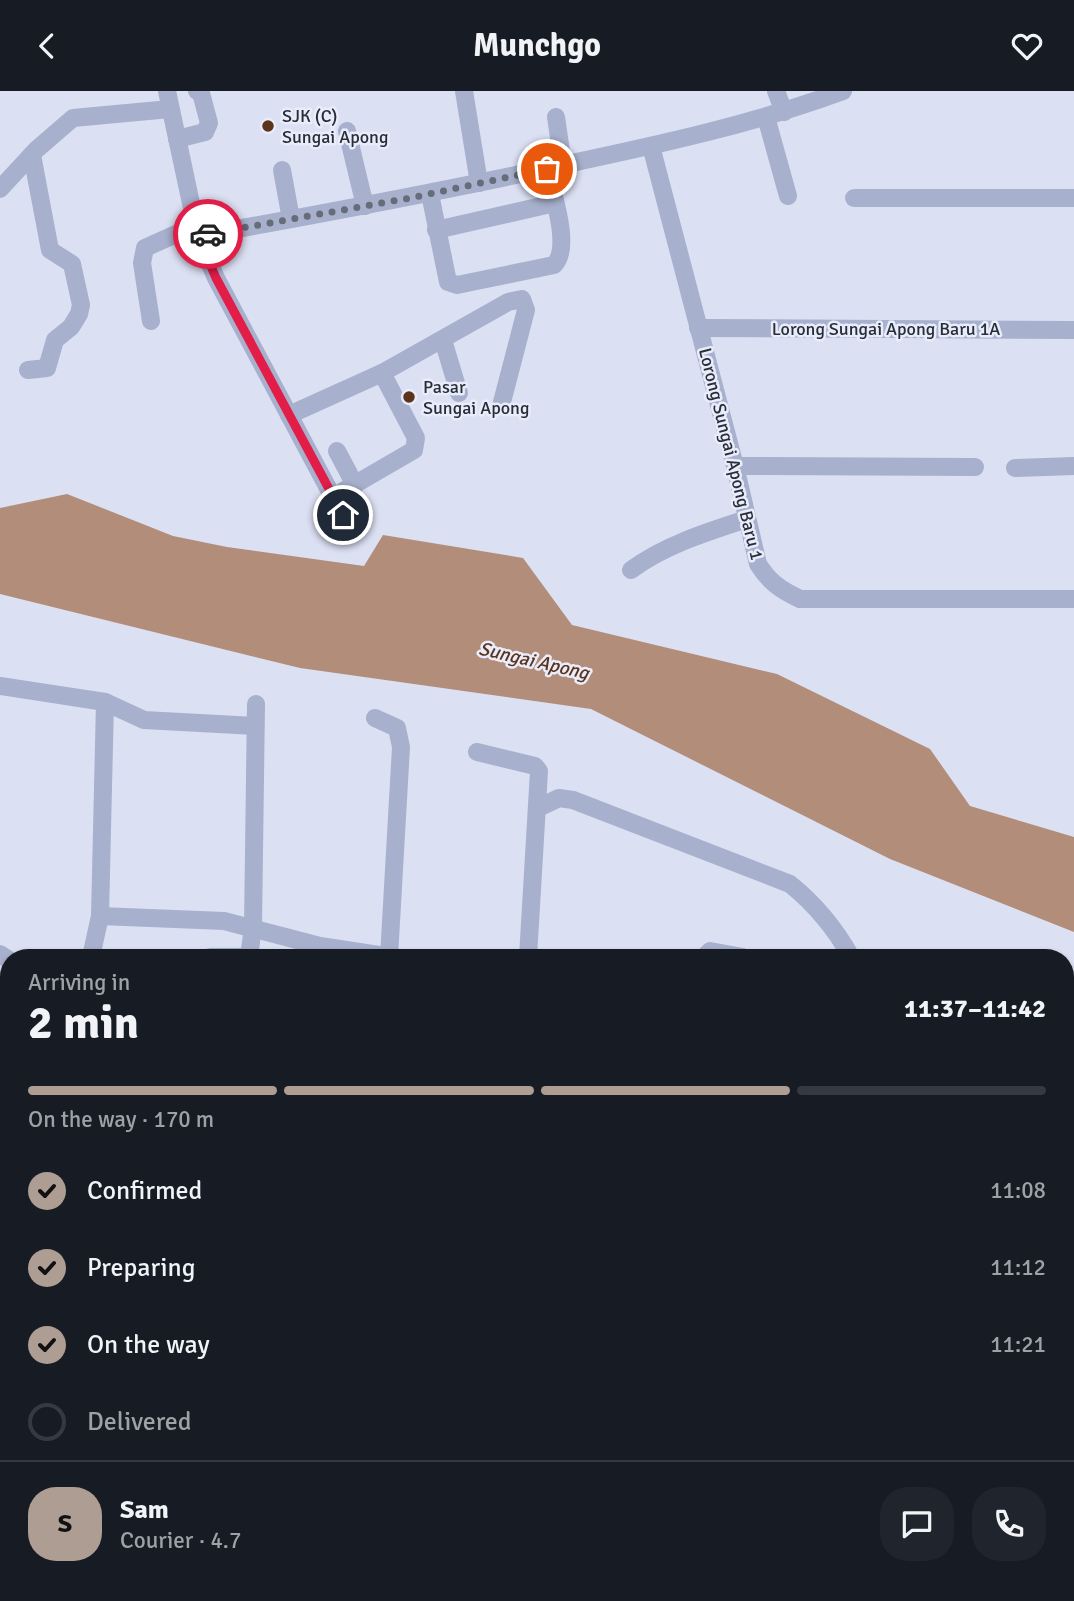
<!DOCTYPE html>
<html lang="en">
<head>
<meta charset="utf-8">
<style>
	body { margin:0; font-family:Signika,sans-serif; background:#20242c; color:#f1f3f6; height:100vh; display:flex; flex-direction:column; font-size:26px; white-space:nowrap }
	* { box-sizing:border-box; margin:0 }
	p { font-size:23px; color:#9ea1a6 }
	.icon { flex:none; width:38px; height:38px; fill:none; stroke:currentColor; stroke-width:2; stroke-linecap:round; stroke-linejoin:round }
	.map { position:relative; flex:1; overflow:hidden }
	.side { position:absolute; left:0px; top:858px; width:1074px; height:653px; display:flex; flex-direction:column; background:#171b24; border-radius:28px 28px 0 0; box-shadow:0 2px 5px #0004 }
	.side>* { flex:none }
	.pin { position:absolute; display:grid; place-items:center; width:60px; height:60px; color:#fff; margin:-30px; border:4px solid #fff; border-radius:50%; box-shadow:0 2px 7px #0007 }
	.courier { position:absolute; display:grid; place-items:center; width:70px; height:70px; margin:-35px; border:5px solid #e11d48; border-radius:50%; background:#fff; color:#222; box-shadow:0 2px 9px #0007 }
	.head em { font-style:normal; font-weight:700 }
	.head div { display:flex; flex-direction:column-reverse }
	.head { display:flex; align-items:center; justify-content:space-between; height:119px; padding:0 28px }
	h1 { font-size:46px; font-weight:700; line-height:52px }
	.bar { display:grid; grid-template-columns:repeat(4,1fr); gap:10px 7px; align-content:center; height:84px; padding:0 28px }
	.bar i { height:9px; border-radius:5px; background:#363941 }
	.bar .on { background:#ae9d93 }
	.bar p { grid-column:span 4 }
	.line { display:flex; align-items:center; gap:18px; padding:0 28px; border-top:2px solid #363941 }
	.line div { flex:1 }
	.round { display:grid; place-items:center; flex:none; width:74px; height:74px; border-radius:28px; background:#20242c }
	ol { padding:0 28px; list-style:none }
	li { display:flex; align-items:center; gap:21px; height:77px }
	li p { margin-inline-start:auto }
	li .icon { padding:7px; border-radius:50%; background:#ae9d93; color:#111; stroke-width:4 }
	li:last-child { color:#9ea1a6 }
	li i { width:38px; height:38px; border:4px solid #363941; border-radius:50% }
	header { display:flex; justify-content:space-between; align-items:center; height:91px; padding:0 28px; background:#171b24; font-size:32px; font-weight:700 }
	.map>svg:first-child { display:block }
	.water { fill:#b28d79 }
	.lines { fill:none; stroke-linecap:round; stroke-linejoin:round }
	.minor { stroke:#a7b0cc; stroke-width:18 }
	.done { stroke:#676c79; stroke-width:7; stroke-dasharray:0 12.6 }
	.route { stroke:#e11d48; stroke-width:9 }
	.poi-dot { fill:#5c331b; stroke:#e9ecfb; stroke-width:2.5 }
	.labels { text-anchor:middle; stroke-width:5; stroke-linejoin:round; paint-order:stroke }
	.poi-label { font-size:18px; fill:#282e38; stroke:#e9ecfb; text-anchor:start }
	.street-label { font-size:18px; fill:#282e38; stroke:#e9ecfb }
	.water-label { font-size:19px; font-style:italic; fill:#5c331b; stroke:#e9ecfb }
</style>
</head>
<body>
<header><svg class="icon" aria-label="back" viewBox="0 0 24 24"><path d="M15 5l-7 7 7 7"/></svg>Munchgo<svg class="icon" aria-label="heart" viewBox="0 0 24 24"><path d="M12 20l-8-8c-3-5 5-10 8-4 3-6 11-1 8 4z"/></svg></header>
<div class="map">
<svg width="1074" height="1510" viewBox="0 0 1074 1510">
	<rect width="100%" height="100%" fill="#dce0f3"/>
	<path class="water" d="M67,403L173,445L227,456L364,475L383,444L523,467L572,534L777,583L930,658L970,715L1074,746V841L890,768L591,618L300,577L0,503V417Z"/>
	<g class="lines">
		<g class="minor">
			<path d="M167,0L198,145L216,187L352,442"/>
			<path d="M464,0L479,92"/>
			<path d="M776,0L784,21"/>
			<path d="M556,26L563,74"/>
			<path d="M766,26L788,105"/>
			<path d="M347,40L365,115"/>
			<path d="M177,48L205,41L209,32L201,2L197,0"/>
			<path d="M651,55L735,375L758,473C769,491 781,499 800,508H1074"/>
			<path d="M282,79L291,128"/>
			<path d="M0,98L36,59L73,27L170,18"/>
			<path d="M430,103L448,191L457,194L554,174C572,157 552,101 547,77"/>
			<path d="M854,107H1074"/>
			<path d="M436,139L555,112"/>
			<path d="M198,145C321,123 444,100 567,73C661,53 753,33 843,0"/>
			<path d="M151,230L142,172L145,157L196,134"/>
			<path d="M698,237L1074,239"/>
			<path d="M443,249L459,302"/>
			<path d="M28,279L47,277L55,249L71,236L79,223L81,214L72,173L50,159L32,64"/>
			<path d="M289,324L382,282L508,211L522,208L526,219L501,315"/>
			<path d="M337,360L355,394"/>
			<path d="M735,375L975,376"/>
			<path d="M1015,377L1074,375"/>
			<path d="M333,406L414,359L416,347L382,282"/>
			<path d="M631,479C665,454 707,441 747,428"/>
			<path d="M0,595L105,611"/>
			<path d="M375,627L397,637L401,656L389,866"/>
			<path d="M477,661L535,675L539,680L528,866"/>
			<path d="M538,717L559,707L573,709L790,793C816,814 835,837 851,866"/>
			<path d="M100,825L224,830L320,855L392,866"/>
			<path d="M0,863L9,869"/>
			<path d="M91,866L100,825L105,611L144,629L255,635"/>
			<path d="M210,866H249"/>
			<path d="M249,866L253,836L256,613"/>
			<path d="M704,866L710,860L743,866"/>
			<path d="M1066,910L1074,912"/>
			<path d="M1066,1000L1074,1002"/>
			<path d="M0,1128L9,1130"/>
			<path d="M1066,1184L1074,1186"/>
			<path d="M0,1225H9"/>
			<path d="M1066,1345L1074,1365"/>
			<path d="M1066,1408L1074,1409"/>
			<path d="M912,1502V1510"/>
			<path d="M689,1506L695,1502"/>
			<path d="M941,1510L942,1502"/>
		</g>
	</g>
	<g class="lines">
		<path class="done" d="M208,143L410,107L547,78"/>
		<path class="route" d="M208,143L198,145L216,187L343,424"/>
	</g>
	<g class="poi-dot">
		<circle cx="268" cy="35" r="7"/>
		<circle cx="409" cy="306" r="7"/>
	</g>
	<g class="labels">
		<g class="poi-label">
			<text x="282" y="31">SJK (C)<tspan x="282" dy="21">Sungai Apong</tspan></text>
			<text x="423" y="302">Pasar<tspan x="423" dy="21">Sungai Apong</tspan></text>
		</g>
		<g class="street-label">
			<text x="886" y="244">Lorong Sungai Apong Baru 1A</text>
			<text transform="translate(731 363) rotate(76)" y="6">Lorong Sungai Apong Baru 1</text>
		</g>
		<g class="water-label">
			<text transform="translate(534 569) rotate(13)" y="7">Sungai Apong</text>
		</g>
	</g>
</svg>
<div class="pin" style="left:547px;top:78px;background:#ea580c"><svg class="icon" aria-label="bag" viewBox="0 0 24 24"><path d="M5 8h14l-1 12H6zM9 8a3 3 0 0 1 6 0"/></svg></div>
<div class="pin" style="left:343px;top:424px;background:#1f2937"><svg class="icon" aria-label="home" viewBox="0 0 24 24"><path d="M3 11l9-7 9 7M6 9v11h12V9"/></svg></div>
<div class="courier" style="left:208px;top:143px"><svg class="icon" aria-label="car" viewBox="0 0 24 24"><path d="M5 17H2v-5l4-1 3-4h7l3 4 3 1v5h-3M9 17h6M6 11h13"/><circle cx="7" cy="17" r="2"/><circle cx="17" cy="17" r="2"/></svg></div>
<section class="side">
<div class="head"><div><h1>2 min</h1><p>Arriving in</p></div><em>11:37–11:42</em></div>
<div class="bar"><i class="on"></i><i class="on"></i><i class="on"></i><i></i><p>On the way · 170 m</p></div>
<ol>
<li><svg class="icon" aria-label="check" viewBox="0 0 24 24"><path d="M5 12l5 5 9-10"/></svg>Confirmed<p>11:08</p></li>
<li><svg class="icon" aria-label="check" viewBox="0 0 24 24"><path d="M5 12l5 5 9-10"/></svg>Preparing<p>11:12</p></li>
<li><svg class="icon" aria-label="check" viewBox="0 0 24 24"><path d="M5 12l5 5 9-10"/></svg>On the way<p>11:21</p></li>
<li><i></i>Delivered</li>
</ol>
<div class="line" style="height:126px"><b class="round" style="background:#ae9d93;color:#111">S</b><div><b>Sam</b><p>Courier · 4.7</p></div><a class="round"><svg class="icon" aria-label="chat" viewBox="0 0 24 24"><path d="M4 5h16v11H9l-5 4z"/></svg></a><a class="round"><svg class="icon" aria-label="phone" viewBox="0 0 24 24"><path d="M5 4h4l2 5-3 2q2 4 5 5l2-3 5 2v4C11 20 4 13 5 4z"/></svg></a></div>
</section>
</div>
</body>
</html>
